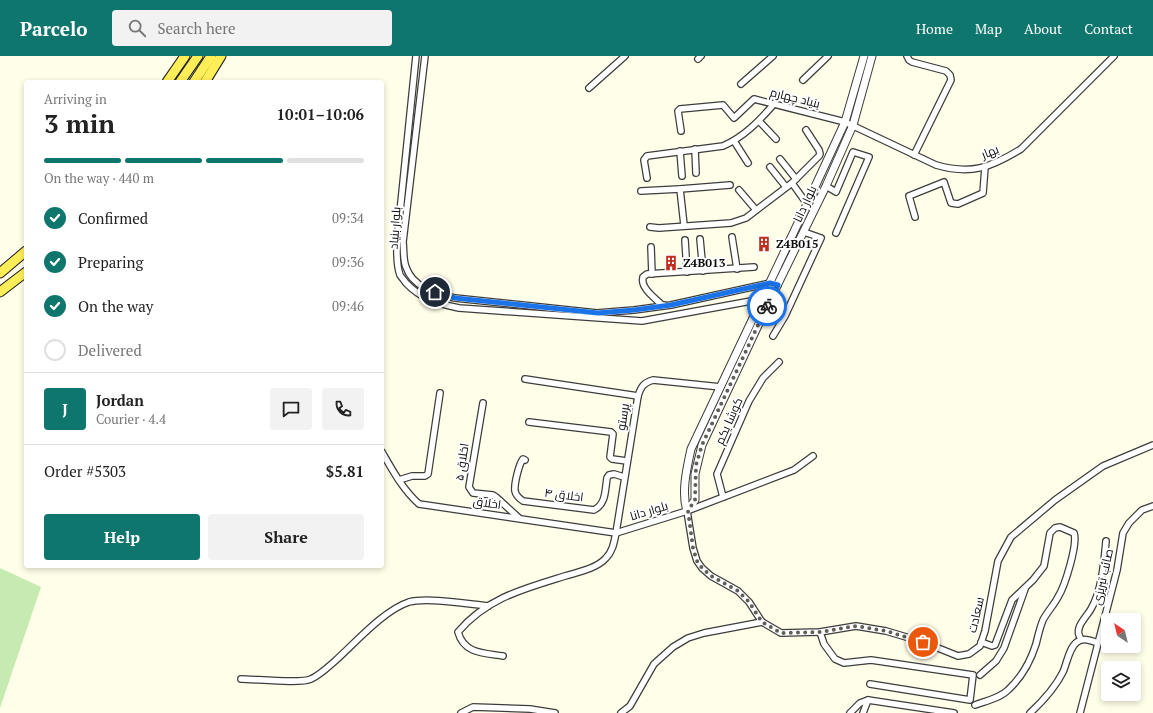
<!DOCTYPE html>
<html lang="en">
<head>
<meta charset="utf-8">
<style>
	body { margin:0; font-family:"PT Serif",Cairo,serif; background:#f2f2f2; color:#222; height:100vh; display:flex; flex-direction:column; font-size:15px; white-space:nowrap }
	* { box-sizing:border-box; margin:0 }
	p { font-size:13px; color:#767676 }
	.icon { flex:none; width:22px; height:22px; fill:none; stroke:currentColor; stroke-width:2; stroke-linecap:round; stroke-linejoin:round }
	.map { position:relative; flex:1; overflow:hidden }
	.drawer { position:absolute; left:24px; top:24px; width:360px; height:488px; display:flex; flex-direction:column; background:#fff; border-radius:4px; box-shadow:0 2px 6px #0003 }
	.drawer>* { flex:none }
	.needle { width:26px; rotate:325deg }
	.fabs { position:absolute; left:1101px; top:557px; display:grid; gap:8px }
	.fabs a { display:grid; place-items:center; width:40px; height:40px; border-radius:4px; background:#fff; box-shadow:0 2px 6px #0003; font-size:20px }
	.pin { position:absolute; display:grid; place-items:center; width:34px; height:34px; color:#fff; margin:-17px; border:2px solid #fff; border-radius:50%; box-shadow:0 1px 4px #0007 }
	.courier { position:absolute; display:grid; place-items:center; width:40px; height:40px; margin:-20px; border:3px solid #1a73e8; border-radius:50%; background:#fff; color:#222; box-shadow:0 1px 5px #0007 }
	.head em { font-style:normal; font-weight:600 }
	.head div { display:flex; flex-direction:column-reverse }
	.head { display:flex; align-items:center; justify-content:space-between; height:68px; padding:0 20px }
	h1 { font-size:26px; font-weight:600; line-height:30px }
	.bar { display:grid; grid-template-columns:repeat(4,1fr); gap:6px 4px; align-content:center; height:48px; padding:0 20px }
	.bar i { height:5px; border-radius:3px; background:#e0e0e0 }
	.bar .active { background:#0f766e }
	.bar p { grid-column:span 4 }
	.line { display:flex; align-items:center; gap:10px; padding:0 20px; border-top:1px solid #e0e0e0 }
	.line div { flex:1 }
	.round { display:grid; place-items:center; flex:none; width:42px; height:42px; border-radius:4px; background:#f2f2f2 }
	ol { padding:0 20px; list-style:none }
	li { display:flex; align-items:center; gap:12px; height:44px }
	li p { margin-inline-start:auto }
	li .icon { padding:4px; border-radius:50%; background:#0f766e; color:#fff; stroke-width:4 }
	li:last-child { color:#767676 }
	li i { width:22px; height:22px; border:2px solid #e0e0e0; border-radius:50% }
	.cta { display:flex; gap:8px; margin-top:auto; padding:8px 20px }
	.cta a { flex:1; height:46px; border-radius:4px; background:#0f766e; color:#fff; font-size:16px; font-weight:600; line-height:46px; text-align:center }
	.cta a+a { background:#f2f2f2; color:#222 }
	header { display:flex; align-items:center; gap:24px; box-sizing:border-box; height:56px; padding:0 20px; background:#0f766e; color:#fff }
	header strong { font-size:19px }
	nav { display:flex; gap:22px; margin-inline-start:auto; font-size:14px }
	.search { width:280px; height:36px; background:#f2f2f2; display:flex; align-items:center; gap:10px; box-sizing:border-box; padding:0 14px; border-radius:4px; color:#767676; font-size:15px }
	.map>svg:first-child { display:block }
	.green { fill:#c6ebb0 }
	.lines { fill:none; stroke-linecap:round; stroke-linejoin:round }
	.minor-casing { stroke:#3d3d3d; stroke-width:8 }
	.tertiary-casing { stroke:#3d3d3d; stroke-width:9 }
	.primary-casing { stroke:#1b1b1b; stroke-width:11 }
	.minor { stroke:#fff; stroke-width:5.5 }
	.tertiary { stroke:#fff; stroke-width:7 }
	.primary { stroke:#ffee58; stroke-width:9 }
	.done { stroke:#605f58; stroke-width:4; stroke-dasharray:0 7.2 }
	.route { stroke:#1a73e8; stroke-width:5 }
	.labels { text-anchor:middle; stroke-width:4; stroke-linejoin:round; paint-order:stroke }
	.street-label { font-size:12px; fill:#0a0a0a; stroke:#fff }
	.poi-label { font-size:12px; font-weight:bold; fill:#0a0a0a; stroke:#fff; text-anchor:start }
</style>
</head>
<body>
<header>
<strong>Parcelo</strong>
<div class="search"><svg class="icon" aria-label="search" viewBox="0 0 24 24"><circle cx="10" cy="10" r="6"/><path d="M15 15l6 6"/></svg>Search here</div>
<nav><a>Home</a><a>Map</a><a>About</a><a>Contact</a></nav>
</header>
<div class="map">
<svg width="1153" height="657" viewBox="0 0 1153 657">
	<rect width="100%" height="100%" fill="#fffee8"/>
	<path class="green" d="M0,512L41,531L0,652Z"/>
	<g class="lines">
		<g class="minor-casing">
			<g id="minor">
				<path d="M416,0L397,185C397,197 396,208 400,219C402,222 404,224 406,227C421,243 439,248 459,252L642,265L762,243L770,244"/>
				<path d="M425,0L403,186C404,194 403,204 406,211C413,232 436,237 455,242L597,257L634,254L671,249L770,227L778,229"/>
				<path d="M907,0L909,4L912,6L946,15L950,19L951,24L914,99"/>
				<path d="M698,3L701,0"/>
				<path d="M803,24L828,0"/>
				<path d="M741,28L773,0"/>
				<path d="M589,32L625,0"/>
				<path d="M759,65L776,83"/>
				<path d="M681,75L678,55L680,53L723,49L734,62L754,43L845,66L936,109C971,119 990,112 1021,93L1114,0"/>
				<path d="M734,85L748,107"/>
				<path d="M695,93L696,117"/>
				<path d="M680,95L682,120"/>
				<path d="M780,103L796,123"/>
				<path d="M770,111L786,131"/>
				<path d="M647,122L644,104L647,100L723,90C744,81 759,65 774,48"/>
				<path d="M792,127L807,148"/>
				<path d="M826,130L836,136L853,96L869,101L836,177"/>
				<path d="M680,133L730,129"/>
				<path d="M739,134L756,154"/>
				<path d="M641,135L680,133L684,169"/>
				<path d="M915,161L909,140L944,126L951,147L958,148L983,137L985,111"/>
				<path d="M650,171L659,172L731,167L746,162L792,127L819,100L820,98L819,94L806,74"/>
				<path d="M732,181L737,213"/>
				<path d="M700,183L703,215"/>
				<path d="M685,184L687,216"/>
				<path d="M651,191L652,218"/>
				<path d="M664,249H662C655,242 640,232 643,221L647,218L754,211"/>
				<path d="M773,280L785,260L821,182L804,176"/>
				<path d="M525,323L638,340"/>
				<path d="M483,347L469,431L473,437L493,439L496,441L519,462"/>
				<path d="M529,366L611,376L613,378L610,401L612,403L627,405"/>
				<path d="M382,396C393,415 403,434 419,448L616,477L687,455L794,414L813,400"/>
				<path d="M525,404L523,403C519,408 514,428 515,435C516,440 520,443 523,445L594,454C606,448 605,435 607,422L609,419L614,418L624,421"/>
				<path d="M399,424L412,420H425L428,418L440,337"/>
				<path d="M723,441L717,418L749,345L763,322L779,306"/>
				<path d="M687,455L693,492L697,505L702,512L711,520L738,535L749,546L762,566L781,577L820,576L856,570L886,575L923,586L958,600L969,598L980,590L985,575L998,505L1011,481L1055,444L1103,410L1153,389"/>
				<path d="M820,576L824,588L835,603L844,607L871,604L973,619L970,644L870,628"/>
				<path d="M1081,583C1073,572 1086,562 1091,553C1102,534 1104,506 1106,485"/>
				<path d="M503,600C484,597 464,598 458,576C487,542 523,533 565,520C578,516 596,513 606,502C613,495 614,486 616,477L638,340C641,331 643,327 653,324L721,331"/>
				<path d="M980,619L996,605L1004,592L1025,533"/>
				<path d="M241,623C255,623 301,628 311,623C320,619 328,611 335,605C355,587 384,554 409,546C427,541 468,548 488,550"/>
				<path d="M975,649C986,645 1000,642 1008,634C1021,622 1031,604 1036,588C1038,580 1040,571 1043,564C1047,556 1054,549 1058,541C1065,530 1078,488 1074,477L1060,471L1055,472L1050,477L1044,510L1033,524L1012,544L995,589L992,590L981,586"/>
				<path d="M461,657L473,651L530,653L555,657"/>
				<path d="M621,657L630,650L654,608L673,591L688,582L704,577L762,566"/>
				<path d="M850,657L860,647L868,644"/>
				<path d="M863,657L868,644L954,657"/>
				<path d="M1030,657C1043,645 1055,632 1063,616C1067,607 1069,592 1077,586C1084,581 1092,585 1098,587"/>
				<path d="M1080,657L1117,514L1123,477L1129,467L1142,454L1153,450"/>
			</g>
		</g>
		<g class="tertiary-casing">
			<g id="tertiary">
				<path d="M687,455L695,444V418L702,389L770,244L826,130L853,69L872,0"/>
				<path d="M687,455C681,436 687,412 691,393L807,148L845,66L864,0"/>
			</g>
		</g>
		<g class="primary-casing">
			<g id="primary">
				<path d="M167,26L185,0"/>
				<path d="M180,26L198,0"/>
				<path d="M194,26L211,0"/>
				<path d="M205,26L221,0"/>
				<path d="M0,217L26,195"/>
				<path d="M0,236L26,216"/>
			</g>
		</g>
		<use href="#minor" class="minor"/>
		<use href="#tertiary" class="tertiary"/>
		<use href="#primary" class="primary"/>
	</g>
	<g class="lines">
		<path class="done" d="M767,250L702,389L696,409L695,444L688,455L693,492L697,505L702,512L711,520L738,535L749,546L762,566L781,577L820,576L856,570L886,575L923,586"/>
		<path class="route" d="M435,236L455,242L598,257L634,254L671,249L770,227L778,229L767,250"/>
	</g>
	<defs>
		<g id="building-bare" transform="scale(1.2)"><path d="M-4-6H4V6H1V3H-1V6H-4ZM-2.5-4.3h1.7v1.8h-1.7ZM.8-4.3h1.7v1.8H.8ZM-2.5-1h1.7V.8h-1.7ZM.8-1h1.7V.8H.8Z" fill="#c12b1c" stroke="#fff" stroke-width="2.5" paint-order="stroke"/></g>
	</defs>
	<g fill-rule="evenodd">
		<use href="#building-bare" x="764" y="188"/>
		<use href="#building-bare" x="671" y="207"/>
	</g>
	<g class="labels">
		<g class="street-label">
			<text transform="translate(795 42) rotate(14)" y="4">بنیاد چهارم</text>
			<text transform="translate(990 96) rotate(-22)" y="4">بهار</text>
			<text transform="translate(805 148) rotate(-65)" y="4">بلوار دانا</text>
			<text transform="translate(395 172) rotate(-86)" y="4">بلوار بنیاد</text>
			<text transform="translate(623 361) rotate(-81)" y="4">پرستو</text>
			<text transform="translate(729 365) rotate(-66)" y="4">کوشا یکم</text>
			<text transform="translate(462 406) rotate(-82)" y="4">اخلاق ۵</text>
			<text transform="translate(564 439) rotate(7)" y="4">اخلاق ۴</text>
			<text transform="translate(487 447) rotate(8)" y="4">اخلاق</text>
			<text transform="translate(649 455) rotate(-17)" y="4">بلوار دانا</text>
			<text transform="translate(1103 521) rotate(-77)" y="4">صائب تبریزی</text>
			<text transform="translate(976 559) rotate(-77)" y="4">سعادت</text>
		</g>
		<g class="poi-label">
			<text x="776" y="192">Z4B015</text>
			<text x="683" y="211">Z4B013</text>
		</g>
	</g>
</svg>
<div class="fabs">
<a><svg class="needle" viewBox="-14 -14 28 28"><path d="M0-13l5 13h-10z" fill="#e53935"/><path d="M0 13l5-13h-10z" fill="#767676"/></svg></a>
<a><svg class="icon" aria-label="layers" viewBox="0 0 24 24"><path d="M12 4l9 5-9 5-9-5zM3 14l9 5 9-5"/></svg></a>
</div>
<div class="pin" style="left:923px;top:586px;background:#ea580c"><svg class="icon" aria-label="bag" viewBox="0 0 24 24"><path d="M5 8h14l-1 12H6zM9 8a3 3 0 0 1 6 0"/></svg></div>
<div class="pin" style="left:435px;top:236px;background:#1f2937"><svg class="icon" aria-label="home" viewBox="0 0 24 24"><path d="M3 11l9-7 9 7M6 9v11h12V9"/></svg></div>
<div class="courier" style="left:767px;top:250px"><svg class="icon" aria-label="bike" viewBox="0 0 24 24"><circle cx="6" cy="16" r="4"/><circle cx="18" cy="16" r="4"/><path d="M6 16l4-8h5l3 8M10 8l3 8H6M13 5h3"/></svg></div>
<section class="drawer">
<div class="head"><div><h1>3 min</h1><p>Arriving in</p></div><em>10:01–10:06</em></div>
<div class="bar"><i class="active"></i><i class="active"></i><i class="active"></i><i></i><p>On the way · 440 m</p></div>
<ol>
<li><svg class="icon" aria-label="check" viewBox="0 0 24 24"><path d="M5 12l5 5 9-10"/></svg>Confirmed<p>09:34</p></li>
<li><svg class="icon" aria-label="check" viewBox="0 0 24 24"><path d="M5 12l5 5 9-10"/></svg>Preparing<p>09:36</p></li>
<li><svg class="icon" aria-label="check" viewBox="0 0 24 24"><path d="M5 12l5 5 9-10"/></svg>On the way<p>09:46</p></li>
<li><i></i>Delivered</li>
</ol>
<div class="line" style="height:72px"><b class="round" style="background:#0f766e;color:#fff">J</b><div><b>Jordan</b><p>Courier · 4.4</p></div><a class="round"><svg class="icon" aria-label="chat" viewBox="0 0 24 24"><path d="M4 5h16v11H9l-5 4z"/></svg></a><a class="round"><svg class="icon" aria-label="phone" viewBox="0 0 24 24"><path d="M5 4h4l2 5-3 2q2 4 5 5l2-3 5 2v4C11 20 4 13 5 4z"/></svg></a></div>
<div class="line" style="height:52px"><div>Order #5303</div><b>$5.81</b></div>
<div class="cta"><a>Help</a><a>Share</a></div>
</section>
</div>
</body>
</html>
